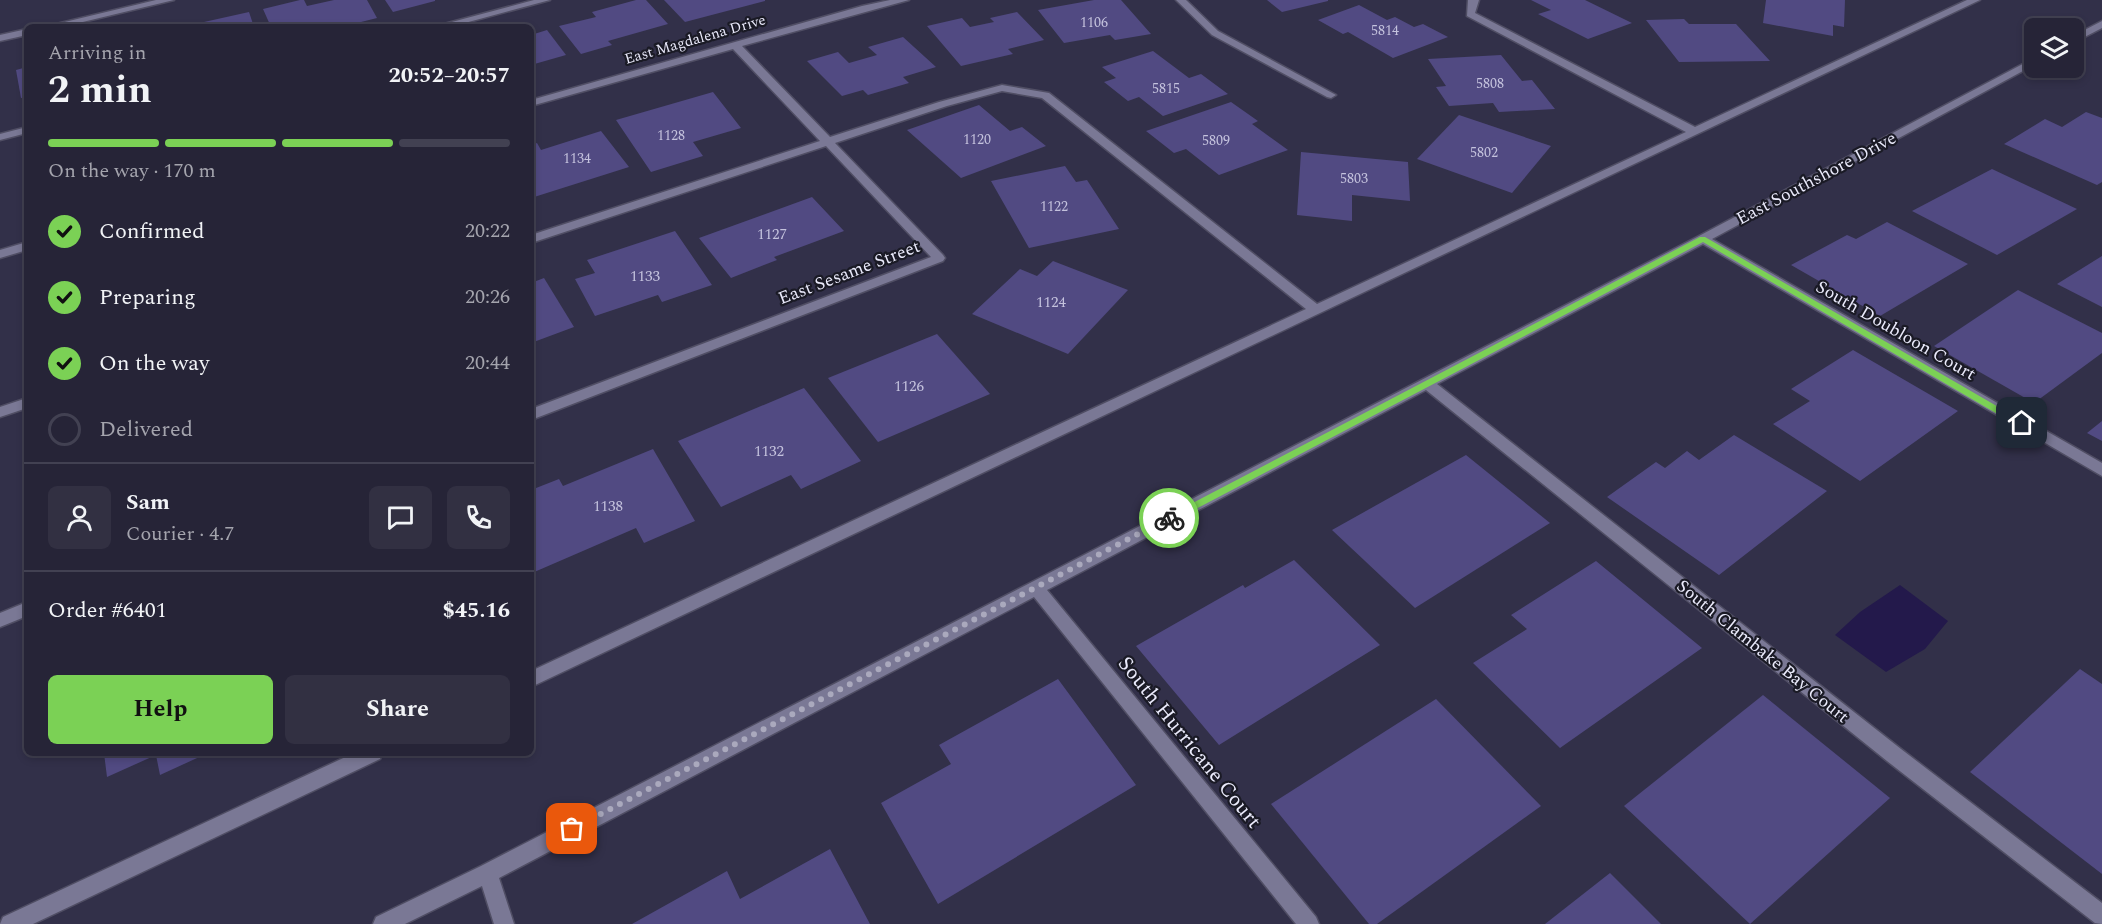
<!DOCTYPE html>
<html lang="en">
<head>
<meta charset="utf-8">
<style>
	body { margin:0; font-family:Spectral,serif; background:#323042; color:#f1f3f6; height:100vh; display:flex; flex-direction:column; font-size:22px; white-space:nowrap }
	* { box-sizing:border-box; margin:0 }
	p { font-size:20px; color:#a4a4ad }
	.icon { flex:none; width:33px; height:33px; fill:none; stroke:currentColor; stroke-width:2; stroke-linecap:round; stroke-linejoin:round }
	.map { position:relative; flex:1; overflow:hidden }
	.drawer { position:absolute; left:24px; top:24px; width:510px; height:732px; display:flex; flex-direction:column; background:#262437; border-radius:9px; box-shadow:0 3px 9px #0003,0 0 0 2px #424152 }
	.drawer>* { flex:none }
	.buttons { position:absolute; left:2024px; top:18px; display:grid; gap:12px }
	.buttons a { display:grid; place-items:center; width:60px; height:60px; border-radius:9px; background:#262437; box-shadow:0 3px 9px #0003,0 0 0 2px #424152; font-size:30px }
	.pin { position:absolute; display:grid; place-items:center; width:51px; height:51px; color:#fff; margin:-26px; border-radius:12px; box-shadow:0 3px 9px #0006 }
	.courier { position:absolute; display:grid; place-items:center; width:60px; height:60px; margin:-30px; border:4px solid #7bd155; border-radius:50%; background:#fff; color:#222; box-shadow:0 2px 8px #0007 }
	.headline em { font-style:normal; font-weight:700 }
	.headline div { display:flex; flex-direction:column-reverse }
	.headline { display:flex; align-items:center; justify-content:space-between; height:102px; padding:0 24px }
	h1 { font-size:39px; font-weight:700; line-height:45px }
	.bar { display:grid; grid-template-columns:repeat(4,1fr); gap:9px 6px; align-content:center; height:72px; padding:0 24px }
	.bar i { height:8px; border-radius:4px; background:#424152 }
	.bar .active { background:#7bd155 }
	.bar p { grid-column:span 4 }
	.line { display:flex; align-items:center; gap:15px; padding:0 24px; border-top:2px solid #424152 }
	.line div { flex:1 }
	.round { display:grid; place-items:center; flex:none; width:63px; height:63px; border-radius:9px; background:#323042 }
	ol { padding:0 24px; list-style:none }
	li { display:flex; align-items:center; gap:18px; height:66px }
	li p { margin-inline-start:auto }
	li .icon { padding:6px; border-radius:50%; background:#7bd155; color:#111; stroke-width:4 }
	li:last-child { color:#a4a4ad }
	li i { width:33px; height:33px; border:3px solid #424152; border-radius:50% }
	.cta { display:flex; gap:12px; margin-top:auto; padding:12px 24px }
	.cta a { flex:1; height:69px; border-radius:9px; background:#7bd155; color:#111; font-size:24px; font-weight:700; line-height:69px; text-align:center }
	.cta a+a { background:#323042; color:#f1f3f6 }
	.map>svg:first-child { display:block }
	.water { fill:#23194b }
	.building { fill:#514a82 }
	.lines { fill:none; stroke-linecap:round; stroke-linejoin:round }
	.minor-casing { stroke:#504e64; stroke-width:3 }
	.minor { fill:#7a7895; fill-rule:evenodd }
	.route { fill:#7bd155 }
	.done { stroke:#aaa9bd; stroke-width:6; stroke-dasharray:0 10.8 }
	.labels { text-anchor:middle; stroke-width:4.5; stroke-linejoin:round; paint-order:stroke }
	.far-number-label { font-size:14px; fill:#c4c2dd }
	.far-street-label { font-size:15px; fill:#eaeafb; stroke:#1a1a25 }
	.number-label { font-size:15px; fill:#c4c2dd }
	.street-label { font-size:18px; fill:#eaeafb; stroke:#1a1a25 }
	.near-street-label { font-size:21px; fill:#eaeafb; stroke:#1a1a25 }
</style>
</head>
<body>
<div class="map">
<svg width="2102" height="924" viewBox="0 0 2102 924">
	<rect width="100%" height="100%" fill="#323049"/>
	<path class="water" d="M1900,585L1948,621L1925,649L1886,672L1835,635L1860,612Z"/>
	<g class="building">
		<path d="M300,0H304L307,6L334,0H367L377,18L341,27H271L263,9Z"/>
		<path d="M385,0H435V1L393,12Z"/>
		<path d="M636,0H646L668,24L608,41L612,45L581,54L559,26L596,17L592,12Z"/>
		<path d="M664,0H765V1L685,22Z"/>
		<path d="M1094,0H1121L1151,34L1115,40L1110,35L1064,43L1038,10Z"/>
		<path d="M1267,0H1328V1L1282,12Z"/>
		<path d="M1531,0H1585L1632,23L1588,39L1538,14L1551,10Z"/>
		<path d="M1766,0H1845L1844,27L1833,25V36L1763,23Z"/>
		<path d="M1359,5L1387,20L1395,17L1414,27L1423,24L1448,37L1393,58L1348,32L1343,34L1318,20Z"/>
		<path d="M249,12L254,27H196L195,24Z"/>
		<path d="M1017,12L1044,40L1008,49L1013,54L961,66L927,26L962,18L970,27L994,22L990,18Z"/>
		<path d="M1684,19L1689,24H1736L1770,61L1679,62L1646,20Z"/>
		<path d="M547,30L566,55L531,65V35Z"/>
		<path d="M903,37L936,67L903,77L909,83L868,95L863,90L842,96L807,61L838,52L849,63L877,55L868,47Z"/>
		<path d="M1153,51L1189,78L1201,74L1228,94L1163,116L1139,97L1128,101L1104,82L1116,78L1102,67Z"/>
		<path d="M1501,55L1522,81L1532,80L1555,109L1499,112L1493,103L1449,106L1436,87L1446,86L1428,59Z"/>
		<path d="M27,67V97L21,98L16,70Z"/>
		<path d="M713,92L741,128L693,142L703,156L651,172L616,120Z"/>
		<path d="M1231,102L1258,121L1252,124L1288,150L1219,175L1186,149L1174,153L1146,131Z"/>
		<path d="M979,105L1010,131L1022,127L1046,146L961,178L907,130Z"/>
		<path d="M2086,112L2102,118V182L2097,185L2004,144L2045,119L2062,127Z"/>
		<path d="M1459,115L1551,146L1512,193L1417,159Z"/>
		<path d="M601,131L629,167L531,198V145L537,143L541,150Z"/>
		<path d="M1301,152L1408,162L1410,201L1352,195V221L1297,215Z"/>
		<path d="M1065,166L1076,182L1087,180L1119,229L1029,248L991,181Z"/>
		<path d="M1992,169L2077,209L1997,255L1912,211Z"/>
		<path d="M812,197L844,231L774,257L777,260L731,278L699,238Z"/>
		<path d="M1887,222L1968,264L1880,316L1791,265L1847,235L1856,239Z"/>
		<path d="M675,231L712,285L662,302L658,295L595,316L575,279L595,273L587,260Z"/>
		<path d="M2102,256V307L2057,284Z"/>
		<path d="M1053,261L1128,290L1068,354L972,314L1020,269L1037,276Z"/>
		<path d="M544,278L574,327L531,343V283Z"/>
		<path d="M2018,290L2102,333V353L2034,403L1934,346Z"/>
		<path d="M937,334L990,394L878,442L828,378Z"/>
		<path d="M1853,350L1958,411L1860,481L1773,424L1810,401L1791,389Z"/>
		<path d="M804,388L861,461L801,489L791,475L721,507L678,441Z"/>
		<path d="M2102,421V441L2087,433Z"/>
		<path d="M1734,435L1827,491L1719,575L1607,497L1656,462L1665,468L1687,451L1699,460Z"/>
		<path d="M653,449L695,521L644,543L636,528L532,573L531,490L559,479L563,486Z"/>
		<path d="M1466,455L1550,523L1415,608L1332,530Z"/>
		<path d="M1294,560L1380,645L1219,745L1136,646L1243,585L1245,588Z"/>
		<path d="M1596,561L1702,648L1560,748L1473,663L1527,629L1511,615Z"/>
		<path d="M2080,669L2102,684V874L1970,772Z"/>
		<path d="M1058,679L1136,785L938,904L881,803L951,764L939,745Z"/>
		<path d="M1763,695L1890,798L1750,924L1624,806Z"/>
		<path d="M1436,699L1541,806L1377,924H1369L1271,804Z"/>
		<path d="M104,753H208L160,775L156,755L107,777Z"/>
		<path d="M830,849L870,924H632L727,871L740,899Z"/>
		<path d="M1610,873L1661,924H1545Z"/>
	</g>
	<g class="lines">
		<g class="minor-casing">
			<g id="minor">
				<path d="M156,0H174L62,27H44Z"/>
				<path d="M534,0H550L450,27H433Z"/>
				<path d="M890,0H909L742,46L830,137L939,102L1002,85L1049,93L1317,304L1686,132L1467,16L1468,0H1479L1475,13L1695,127L1967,0H1980L531,687V671L1306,309L1042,98L1002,91L947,106L835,143L943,255L945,258L943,261L531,420V409L931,257L826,146L531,243V235L820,141L733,49L531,106V100L862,6Z"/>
				<path d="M1176,0H1186L1218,31L1336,95L1331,98L1327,97L1212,35Z"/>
				<path d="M2102,21V28L2073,43V36Z"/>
				<path d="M27,29V35L0,41V35Z"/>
				<path d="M2034,58V65L1712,239L2102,463V476L1703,244L1437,384L1901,749L2102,903V924L2095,923L1887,761L1426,390L1047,590L1316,917L1319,924H1296L1034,597L499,878L514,924H494L482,886L405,924H373L376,917L481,866L1030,583L1699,236Z"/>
				<path d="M27,127V133L0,140V134Z"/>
				<path d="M27,242V250L0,258V250Z"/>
				<path d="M27,398V408L0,417V407Z"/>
				<path d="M27,602V616L0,627V613Z"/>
				<path d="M354,753H382L380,759L33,924H0L3,917Z"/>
			</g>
		</g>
		<use href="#minor" class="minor"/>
	</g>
	<path class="route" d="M1700,237H1705L2026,423L2022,427L2018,426L1703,242L1173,521L1169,522L1164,518Z"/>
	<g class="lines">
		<path class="done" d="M572,829L1169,518"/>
	</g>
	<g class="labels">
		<g class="far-number-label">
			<text x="1094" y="27">1106</text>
			<text x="1385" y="35">5814</text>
			<text x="1490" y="88">5808</text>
			<text x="1166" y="93">5815</text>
			<text x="671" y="140">1128</text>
			<text x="977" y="144">1120</text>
			<text x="1216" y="145">5809</text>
			<text x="1484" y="157">5802</text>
			<text x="577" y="163">1134</text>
			<text x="1354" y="183">5803</text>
			<text x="1054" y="211">1122</text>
		</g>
		<g class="far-street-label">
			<text transform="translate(695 39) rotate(-16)" y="5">East Magdalena Drive</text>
		</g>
		<g class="number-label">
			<text x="772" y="239">1127</text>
			<text x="645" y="281">1133</text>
			<text x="1051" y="307">1124</text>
			<text x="909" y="391">1126</text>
			<text x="769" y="456">1132</text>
			<text x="608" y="511">1138</text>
		</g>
		<g class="street-label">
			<text transform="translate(1816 178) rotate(-28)" y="6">East Southshore Drive</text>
			<text transform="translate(849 272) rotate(-21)" y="6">East Sesame Street</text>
			<text transform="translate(1896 330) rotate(30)" y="6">South Doubloon Court</text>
			<text transform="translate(1763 651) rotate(39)" y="6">South Clambake Bay Court</text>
		</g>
		<g class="near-street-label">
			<text transform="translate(1190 742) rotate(51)" y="7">South Hurricane Court</text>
		</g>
	</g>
</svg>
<div class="buttons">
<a><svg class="icon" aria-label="layers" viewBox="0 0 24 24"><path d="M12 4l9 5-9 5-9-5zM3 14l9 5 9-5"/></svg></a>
</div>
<div class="pin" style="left:572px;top:829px;background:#ea580c"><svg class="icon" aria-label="bag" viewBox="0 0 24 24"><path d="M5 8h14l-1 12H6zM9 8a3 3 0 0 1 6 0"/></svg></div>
<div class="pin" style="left:2022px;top:423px;background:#1f2937"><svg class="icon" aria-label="home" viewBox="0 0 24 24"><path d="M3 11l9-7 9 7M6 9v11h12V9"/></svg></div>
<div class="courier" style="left:1169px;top:518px"><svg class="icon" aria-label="bike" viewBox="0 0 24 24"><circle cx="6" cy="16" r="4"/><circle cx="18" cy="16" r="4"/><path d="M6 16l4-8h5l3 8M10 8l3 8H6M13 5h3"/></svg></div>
<section class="drawer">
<div class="headline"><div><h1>2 min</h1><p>Arriving in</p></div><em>20:52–20:57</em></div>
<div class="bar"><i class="active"></i><i class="active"></i><i class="active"></i><i></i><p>On the way · 170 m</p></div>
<ol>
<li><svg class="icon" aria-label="check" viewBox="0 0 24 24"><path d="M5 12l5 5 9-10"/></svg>Confirmed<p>20:22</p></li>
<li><svg class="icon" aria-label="check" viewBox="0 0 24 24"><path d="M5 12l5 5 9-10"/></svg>Preparing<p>20:26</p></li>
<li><svg class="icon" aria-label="check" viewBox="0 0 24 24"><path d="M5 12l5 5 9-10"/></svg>On the way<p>20:44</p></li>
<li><i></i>Delivered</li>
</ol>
<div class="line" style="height:108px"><a class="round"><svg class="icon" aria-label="person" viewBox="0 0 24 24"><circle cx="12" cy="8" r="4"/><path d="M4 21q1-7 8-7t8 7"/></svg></a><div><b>Sam</b><p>Courier · 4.7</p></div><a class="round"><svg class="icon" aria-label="chat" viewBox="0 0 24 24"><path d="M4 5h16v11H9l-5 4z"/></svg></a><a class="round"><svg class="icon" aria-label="phone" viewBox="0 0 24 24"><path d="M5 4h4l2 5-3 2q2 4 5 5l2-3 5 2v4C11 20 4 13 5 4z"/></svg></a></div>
<div class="line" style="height:78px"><div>Order #6401</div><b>$45.16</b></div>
<div class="cta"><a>Help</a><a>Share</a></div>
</section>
</div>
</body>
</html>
